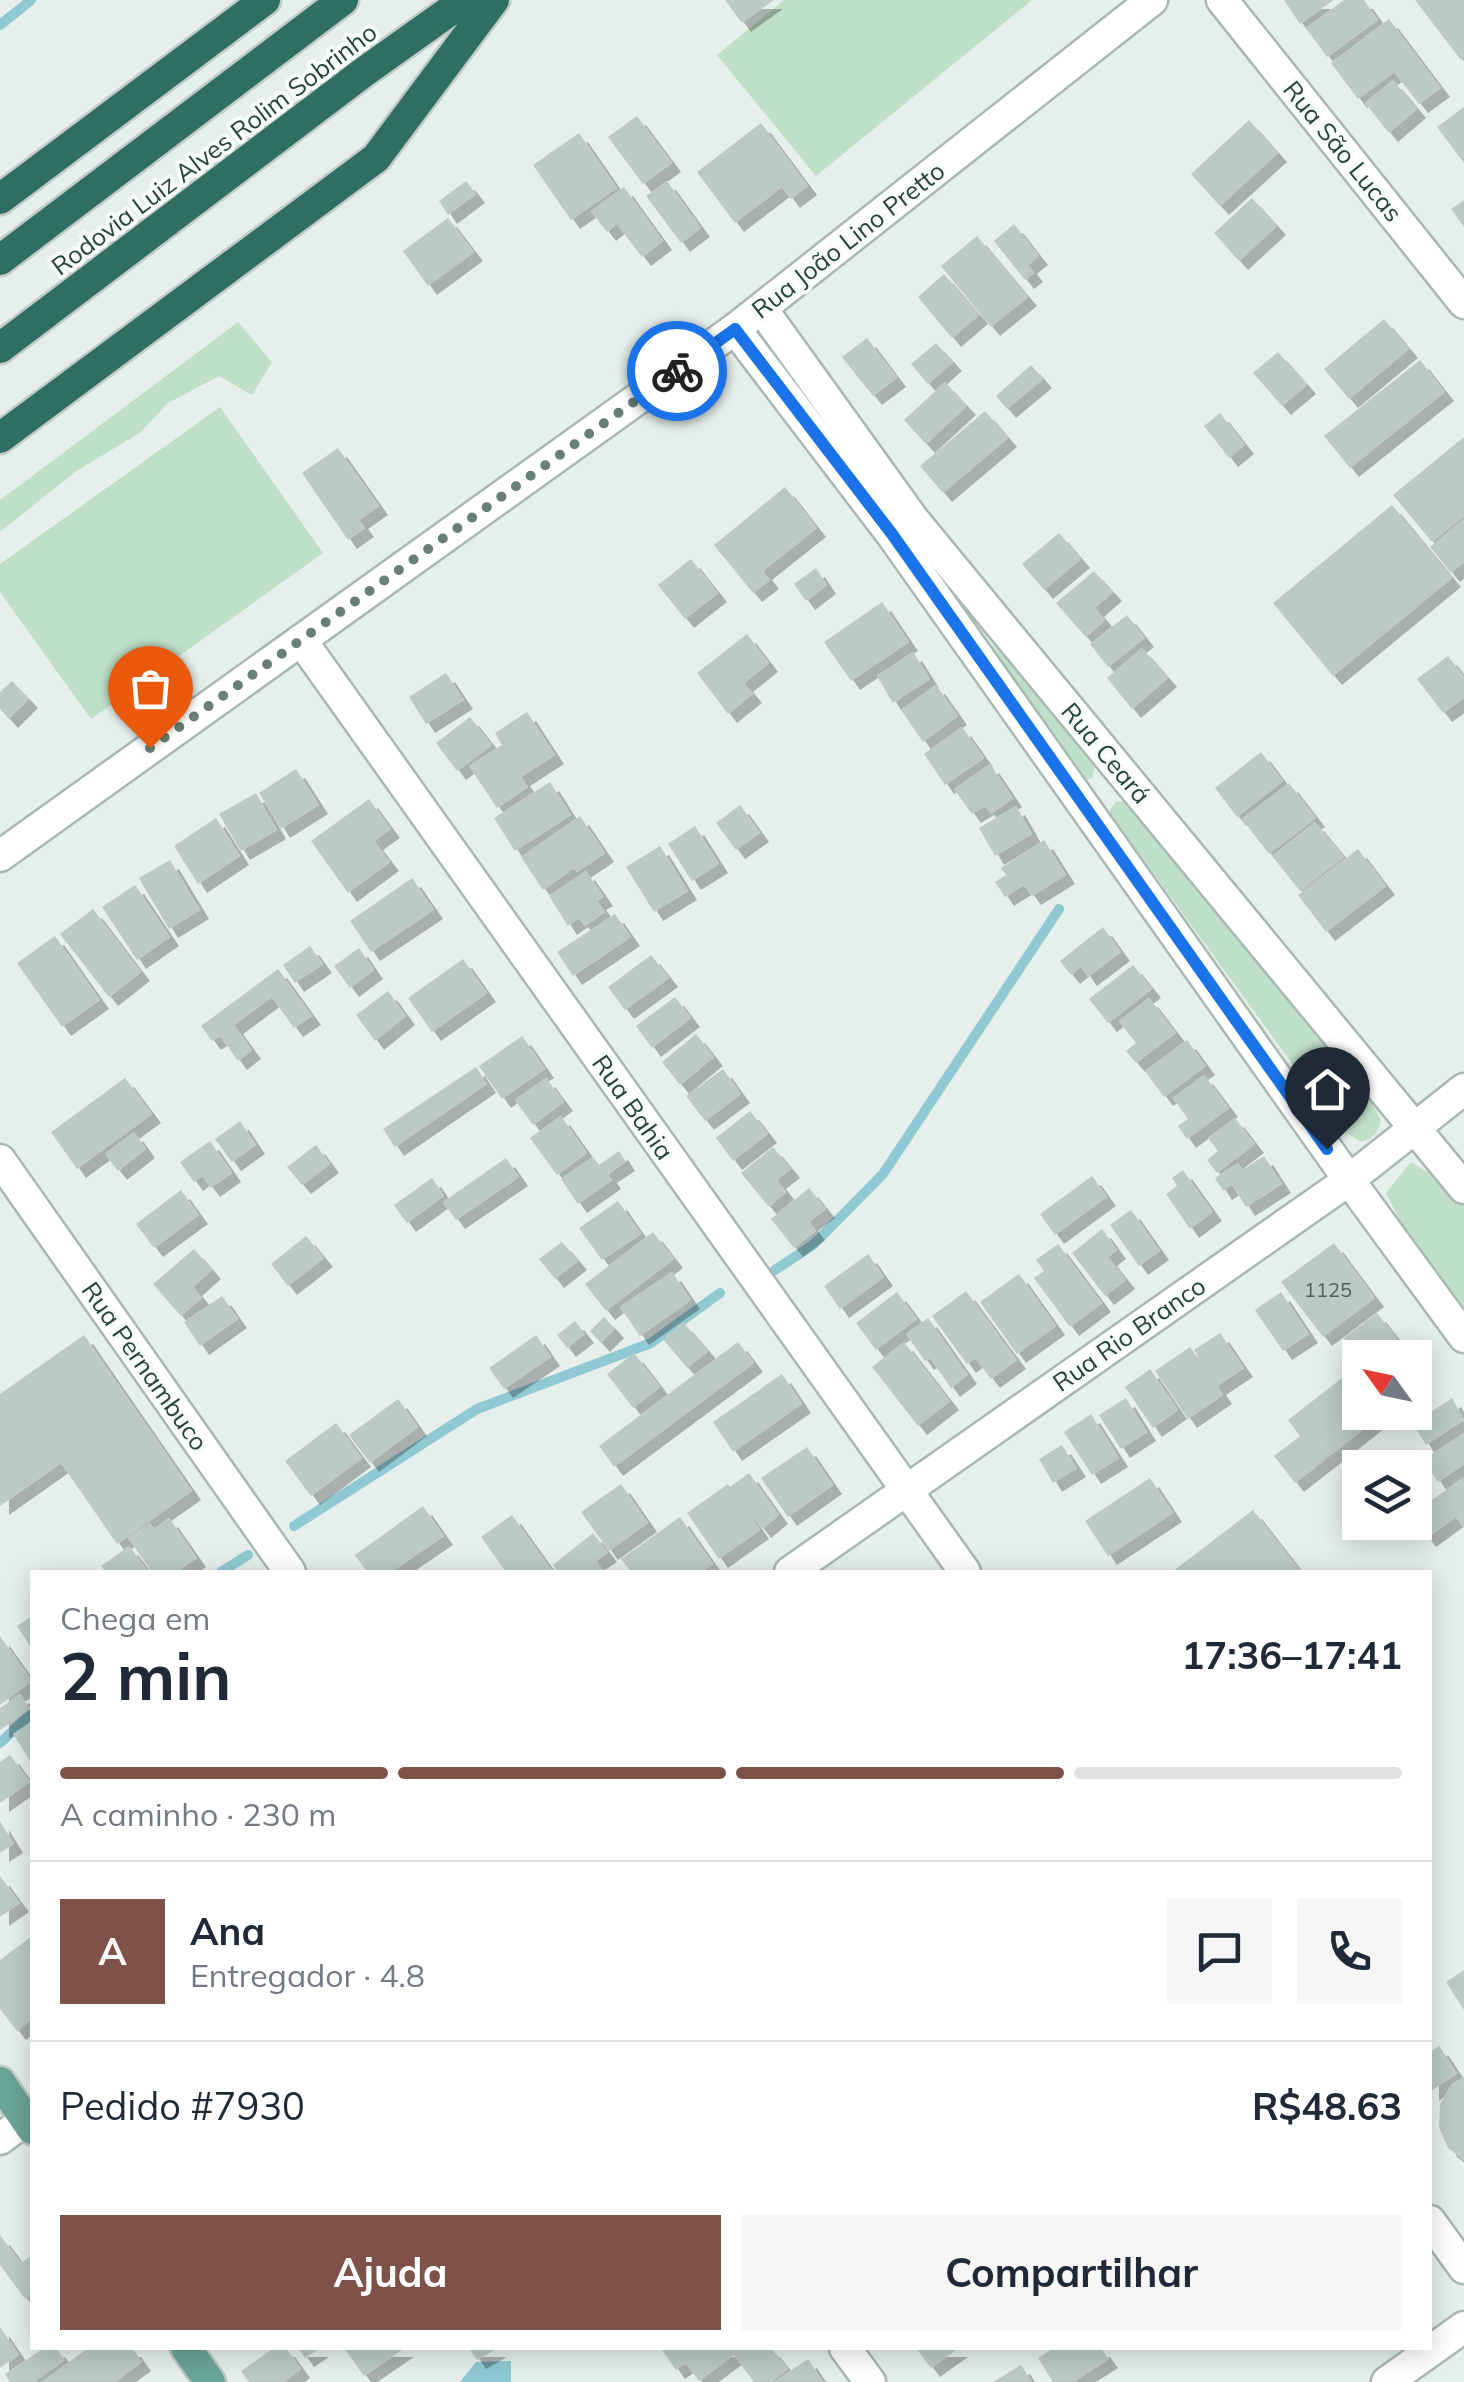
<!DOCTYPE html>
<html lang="pt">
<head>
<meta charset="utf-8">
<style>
	body { margin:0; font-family:Mulish,sans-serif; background:#f6f6f7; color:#1f2937; height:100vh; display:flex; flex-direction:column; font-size:38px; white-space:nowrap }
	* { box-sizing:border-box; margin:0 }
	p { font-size:32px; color:#747a83 }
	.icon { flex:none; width:55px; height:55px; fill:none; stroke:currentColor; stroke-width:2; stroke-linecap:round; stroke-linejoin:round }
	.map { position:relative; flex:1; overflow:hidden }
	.sheet { position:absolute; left:30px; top:1570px; width:1402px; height:780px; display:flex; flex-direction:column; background:#fff; border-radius:0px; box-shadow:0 5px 25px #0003 }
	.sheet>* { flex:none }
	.needle { width:65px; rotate:303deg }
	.buttons { position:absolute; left:1342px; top:1340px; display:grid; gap:20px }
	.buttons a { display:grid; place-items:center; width:90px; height:90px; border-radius:0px; background:#fff; box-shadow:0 5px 25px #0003; font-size:50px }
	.pin { position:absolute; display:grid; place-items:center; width:85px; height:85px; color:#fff; margin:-102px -42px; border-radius:50% 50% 50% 0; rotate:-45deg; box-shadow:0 0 10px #0007 }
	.pin .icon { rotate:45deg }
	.courier { position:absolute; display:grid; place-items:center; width:100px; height:100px; margin:-50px; border:8px solid #1a73e8; border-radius:50%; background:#fff; color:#222; box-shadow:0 2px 12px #0007 }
	.headline em { font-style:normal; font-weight:700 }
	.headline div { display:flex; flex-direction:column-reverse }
	.headline { display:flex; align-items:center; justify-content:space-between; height:170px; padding:0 30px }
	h1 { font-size:65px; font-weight:700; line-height:75px }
	.bar { display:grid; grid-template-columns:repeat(4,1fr); gap:15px 10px; align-content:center; height:120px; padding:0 30px }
	.bar i { height:12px; border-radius:8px; background:#e0e1e3 }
	.bar .on { background:#7f5249 }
	.bar p { grid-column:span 4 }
	.line { display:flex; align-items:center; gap:25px; padding:0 30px; border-top:2px solid #e0e1e3 }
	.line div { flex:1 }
	.round { display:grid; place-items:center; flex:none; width:105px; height:105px; border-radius:0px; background:#f6f6f7 }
	.primary-button { display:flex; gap:20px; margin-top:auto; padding:20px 30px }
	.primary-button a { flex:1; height:115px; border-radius:0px; background:#7f5249; color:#fff; font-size:40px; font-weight:700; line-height:115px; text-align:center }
	.primary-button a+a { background:#f6f6f7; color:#1f2937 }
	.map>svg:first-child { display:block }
	.green { fill:#bfe0c8 }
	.water { fill:#8ec9d4 }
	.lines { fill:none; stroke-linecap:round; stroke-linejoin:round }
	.stream { stroke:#8ec9d4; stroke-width:10 }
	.building { fill:#bbcac4; filter:url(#shadow) }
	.minor-casing { stroke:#a8b8b2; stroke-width:35 }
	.major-casing { stroke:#c2cac8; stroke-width:35 }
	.highway-casing { stroke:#c2cac8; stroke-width:35 }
	.minor { stroke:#fff; stroke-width:30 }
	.major { stroke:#6aa596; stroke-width:30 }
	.highway { stroke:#2f6f62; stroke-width:30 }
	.done { stroke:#687f78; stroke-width:10; stroke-dasharray:0 18 }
	.route { stroke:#1a73e8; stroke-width:12 }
	.labels { text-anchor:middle; stroke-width:8; stroke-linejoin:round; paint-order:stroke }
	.number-label { font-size:20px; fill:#4a645c }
	.street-label { font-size:25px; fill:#24423a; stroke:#f7fbf9 }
</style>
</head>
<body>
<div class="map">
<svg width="1464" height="2382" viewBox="0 0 1464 2382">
	<defs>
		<filter id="shadow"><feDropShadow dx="9" dy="9" stdDeviation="0" flood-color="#0004"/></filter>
	</defs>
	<rect width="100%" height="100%" fill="#e6efeb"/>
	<g class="green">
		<path d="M784,0H1032L816,176L717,55Z"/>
		<path d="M238,322L272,362L252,395L219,376L168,403L141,432L75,472L0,532V500Z"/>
		<path d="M220,407L323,553L91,719L0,592V564Z"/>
		<path d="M992,644C1030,683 1066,723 1095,768L1092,778L1084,781L1034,715Z"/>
		<path d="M1116,801L1133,804L1370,1100L1381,1120C1378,1133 1373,1139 1361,1142L1339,1128L1109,812Z"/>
		<path d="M1411,1162L1451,1187L1464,1205V1313L1417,1254L1386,1193Z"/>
	</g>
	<path class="water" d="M511,2361V2382H460L476,2362Z"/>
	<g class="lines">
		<g class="stream">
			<path d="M0,25L31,0"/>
			<path d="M775,1270L813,1245L883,1174L1059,909"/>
			<path d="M294,1526L477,1409L651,1343L720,1293"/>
			<path d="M221,1572L248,1555"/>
			<path d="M0,1743L32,1713"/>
		</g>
	</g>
	<g class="building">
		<path d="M725,0H774L742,23Z"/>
		<path d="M1284,0H1334L1300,24Z"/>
		<path d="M1344,0H1364L1378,20L1327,57L1306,28Z"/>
		<path d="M1415,0H1464V57L1461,60Z"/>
		<path d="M1389,19L1441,88L1419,104L1394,72L1358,99L1331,63Z"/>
		<path d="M1393,80L1417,109L1389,133L1365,103Z"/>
		<path d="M1464,107V163L1437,127Z"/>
		<path d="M637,116L672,163L643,184L608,137Z"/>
		<path d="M1249,120L1278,153L1220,206L1191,174Z"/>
		<path d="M761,123L808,186L791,199L782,187L735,223L697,172Z"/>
		<path d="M579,133L617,188L571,220L533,165Z"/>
		<path d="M466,181L476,194L448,215L439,201Z"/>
		<path d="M667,181L701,228L681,243L646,196Z"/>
		<path d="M624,187L663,241L642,257L617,224L607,232L591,211Z"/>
		<path d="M1252,198L1277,226L1239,261L1214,233Z"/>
		<path d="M1464,200V227L1451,209Z"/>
		<path d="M448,218L474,252L428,286L403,251Z"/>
		<path d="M1014,224L1039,256L1028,265L1034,273L1025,280L994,241Z"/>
		<path d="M977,236L1028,297L991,327L941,266Z"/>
		<path d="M944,274L979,315L952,338L918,297Z"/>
		<path d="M1384,319L1409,349L1349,399L1324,369Z"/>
		<path d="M867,338L897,378L873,396L842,357Z"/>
		<path d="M936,343L953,362L928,384L911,364Z"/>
		<path d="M1278,352L1307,385L1282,406L1253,373Z"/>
		<path d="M1420,360L1445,392L1350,468L1324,436Z"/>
		<path d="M1031,365L1043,379L1007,409L996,396Z"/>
		<path d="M945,382L967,406L926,444L904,420Z"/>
		<path d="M985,411L1008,438L943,493L920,466Z"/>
		<path d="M1220,413L1245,445L1229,458L1204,426Z"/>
		<path d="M1464,437V516L1432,542L1393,495Z"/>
		<path d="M338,448L379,506L359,520L365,528L348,540L302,473Z"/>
		<path d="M785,487L817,528L763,571L770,580L753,593L714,545Z"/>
		<path d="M1392,505L1452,578L1333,676L1273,603Z"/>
		<path d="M1464,519V562L1451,573L1430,547Z"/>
		<path d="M1059,533L1081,559L1044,590L1022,564Z"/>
		<path d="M691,559L718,593L685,619L658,585Z"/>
		<path d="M816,568L827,585L806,601L794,584Z"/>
		<path d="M1094,571L1113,592L1095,608L1105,620L1086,637L1056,603Z"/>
		<path d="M882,602L909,642L851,681L824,642Z"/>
		<path d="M1127,615L1145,638L1108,667L1090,644Z"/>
		<path d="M747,634L769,663L744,683L753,694L728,714L697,673Z"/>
		<path d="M1142,648L1168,678L1132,709L1107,678Z"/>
		<path d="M913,652L930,679L893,703L877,676Z"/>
		<path d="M1448,656L1464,677V698L1443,713L1417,679Z"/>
		<path d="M446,673L464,700L426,724L409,697Z"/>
		<path d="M12,681L29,699L9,719L0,709V692Z"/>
		<path d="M936,685L958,716L923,742L901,710Z"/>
		<path d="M527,712L555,755L521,777L528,787L497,808L469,766L502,745L495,733Z"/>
		<path d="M470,717L492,745L457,771L436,743Z"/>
		<path d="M962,727L984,758L945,785L924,754Z"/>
		<path d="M1261,752L1283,781L1237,817L1215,788Z"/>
		<path d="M990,764L1013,798L991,814L985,806L972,814L954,789Z"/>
		<path d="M296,769L319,805L281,829L259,793Z"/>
		<path d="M550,782L571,815L515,851L494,818Z"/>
		<path d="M1289,783L1316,818L1269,854L1242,819Z"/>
		<path d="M256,793L277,830L241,851L219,814Z"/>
		<path d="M369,799L391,829L374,841L390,862L348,893L311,841Z"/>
		<path d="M740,805L760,833L736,850L716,823Z"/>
		<path d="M1016,806L1032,834L995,856L979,828Z"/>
		<path d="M580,816L605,853L577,872L574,868L543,890L521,857Z"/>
		<path d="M216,818L240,856L198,884L174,846Z"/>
		<path d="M1315,822L1344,857L1300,891L1272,856Z"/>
		<path d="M695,826L719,864L692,881L668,844Z"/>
		<path d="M1044,840L1066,875L1032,896L1024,885L1005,897L995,882L1006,875L1001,868Z"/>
		<path d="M660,846L688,891L654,912L626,867Z"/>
		<path d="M1358,849L1386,886L1326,932L1298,895Z"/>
		<path d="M170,860L200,910L169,929L139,878Z"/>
		<path d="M586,871L604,897L597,901L605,912L585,926L579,918L568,926L549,896Z"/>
		<path d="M412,878L434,910L371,952L350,921Z"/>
		<path d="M135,885L170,937L137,960L102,907Z"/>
		<path d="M93,909L141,972L109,997L60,934Z"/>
		<path d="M615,914L631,937L573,976L557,952Z"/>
		<path d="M1103,927L1121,952L1088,977L1081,967L1071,975L1060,961Z"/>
		<path d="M55,936L100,1000L62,1027L17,963Z"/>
		<path d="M310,946L323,964L295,983L283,965Z"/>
		<path d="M359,948L374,970L350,988L334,966Z"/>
		<path d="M651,955L669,978L625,1010L608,987Z"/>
		<path d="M463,959L487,993L432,1032L408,998Z"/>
		<path d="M1133,965L1152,989L1108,1023L1089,999Z"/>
		<path d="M278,969L312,1016L294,1028L272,997L234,1025L252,1050L238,1061L220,1036L212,1041L201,1026Z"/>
		<path d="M388,991L406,1016L375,1041L356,1015Z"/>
		<path d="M675,997L691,1018L652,1048L636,1026Z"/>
		<path d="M1149,998L1176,1033L1136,1063L1126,1051L1136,1043L1119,1021Z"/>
		<path d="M696,1034L714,1057L680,1085L662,1062Z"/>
		<path d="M522,1036L545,1069L502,1099L479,1066Z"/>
		<path d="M1187,1040L1206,1066L1164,1097L1145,1071Z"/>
		<path d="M476,1067L487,1084L395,1147L383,1129Z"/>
		<path d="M723,1069L741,1094L705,1121L686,1096Z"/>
		<path d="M1204,1075L1229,1108L1187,1139L1178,1126L1188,1119L1173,1098Z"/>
		<path d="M125,1078L152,1114L77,1169L51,1132Z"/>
		<path d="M546,1078L564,1102L533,1125L515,1100Z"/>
		<path d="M750,1111L768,1134L733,1161L716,1138Z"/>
		<path d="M561,1116L587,1153L557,1175L530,1138Z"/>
		<path d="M1235,1118L1255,1144L1217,1173L1207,1160L1218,1151L1208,1138Z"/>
		<path d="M240,1121L256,1145L232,1162L215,1139Z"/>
		<path d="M134,1132L146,1149L118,1171L105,1154Z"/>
		<path d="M210,1141L232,1173L211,1188L202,1176L194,1182L180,1162Z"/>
		<path d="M316,1145L330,1164L302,1185L287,1167Z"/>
		<path d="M773,1147L791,1169L777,1180L786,1192L769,1207L741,1173Z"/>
		<path d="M619,1151L626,1162L608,1174L612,1180L578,1204L561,1179L593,1157L599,1165Z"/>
		<path d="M1264,1156L1282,1184L1246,1207L1232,1185L1223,1191L1215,1178L1238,1163L1242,1170Z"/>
		<path d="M506,1158L519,1177L456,1220L443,1202Z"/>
		<path d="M1183,1170L1213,1212L1190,1229L1166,1194L1177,1186L1172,1178Z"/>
		<path d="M1092,1176L1107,1197L1055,1235L1040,1214Z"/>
		<path d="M432,1178L444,1196L407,1223L394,1205Z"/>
		<path d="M809,1188L826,1209L809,1222L816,1231L794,1248L771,1219Z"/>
		<path d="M181,1190L199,1215L154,1248L136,1224Z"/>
		<path d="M618,1201L641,1234L602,1260L579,1228Z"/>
		<path d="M1131,1210L1160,1251L1139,1266L1110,1225Z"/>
		<path d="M1102,1229L1117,1250L1108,1257L1126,1280L1105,1296L1072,1253Z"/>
		<path d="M653,1232L674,1259L606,1311L585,1284Z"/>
		<path d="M306,1236L324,1258L288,1286L271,1264Z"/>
		<path d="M562,1242L578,1261L555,1279L539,1259Z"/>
		<path d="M1334,1243L1375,1298L1323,1337L1281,1282Z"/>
		<path d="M1058,1244L1102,1303L1070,1327L1034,1278L1044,1271L1036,1260Z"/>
		<path d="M194,1249L212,1270L193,1287L202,1298L181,1316L153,1284Z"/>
		<path d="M868,1254L884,1277L840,1309L824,1286Z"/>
		<path d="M672,1272L691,1300L640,1336L620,1307Z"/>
		<path d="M1019,1274L1056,1326L1017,1354L980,1302Z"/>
		<path d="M966,1291L1017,1360L991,1379L975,1358L967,1364L932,1316Z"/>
		<path d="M897,1292L917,1319L876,1350L856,1323Z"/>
		<path d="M1281,1292L1309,1334L1283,1351L1255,1310Z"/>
		<path d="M222,1296L238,1319L200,1346L184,1322Z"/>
		<path d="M1377,1313L1397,1339L1373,1358H1358L1344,1338Z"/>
		<path d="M604,1317L615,1329L601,1343L590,1331Z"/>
		<path d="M928,1318L968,1375L951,1388L930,1358L925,1361L906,1334Z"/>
		<path d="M575,1321L585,1334L567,1348L557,1335Z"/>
		<path d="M683,1322L708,1351L687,1368L663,1339Z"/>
		<path d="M1220,1333L1244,1368L1217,1386L1223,1395L1188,1419L1155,1371L1190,1347L1213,1380L1194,1350Z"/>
		<path d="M84,1335L192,1491L117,1544L61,1463L0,1506V1394Z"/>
		<path d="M536,1335L551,1357L504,1389L489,1368Z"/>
		<path d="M738,1342L754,1363L614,1467L599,1446Z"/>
		<path d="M904,1342L950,1401L918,1426L872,1367Z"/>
		<path d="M634,1353L660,1387L633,1408L607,1374Z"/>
		<path d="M1150,1369L1178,1410L1153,1428L1125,1387Z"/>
		<path d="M782,1374L802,1404L733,1452L713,1422Z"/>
		<path d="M1342,1378L1360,1402V1412H1369L1375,1420L1295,1483L1274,1456L1300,1436L1288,1420Z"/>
		<path d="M1126,1398L1147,1432L1121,1449L1099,1415Z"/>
		<path d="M1452,1398L1464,1420L1426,1445L1413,1424Z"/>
		<path d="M398,1399L418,1427L370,1463L349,1435Z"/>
		<path d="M1091,1414L1119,1458L1092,1475L1064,1432Z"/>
		<path d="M336,1423L362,1458L311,1496L285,1461Z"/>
		<path d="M1464,1433V1464L1438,1482L1423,1460Z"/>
		<path d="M1062,1445L1077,1468L1053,1483L1039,1459Z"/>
		<path d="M807,1447L833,1485L788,1517L761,1478Z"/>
		<path d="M749,1473L779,1515L762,1529L736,1495L760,1530L719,1559L687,1513L728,1484L730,1487Z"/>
		<path d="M1464,1477V1528L1456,1517L1427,1538L1415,1522V1512Z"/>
		<path d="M1150,1478L1173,1513L1108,1556L1085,1521Z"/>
		<path d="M621,1484L648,1523L609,1551L581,1512Z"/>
		<path d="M423,1506L444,1536L391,1572H367L355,1555Z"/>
		<path d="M1253,1510L1301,1572H1172Z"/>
		<path d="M512,1515L553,1572H506L481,1537Z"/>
		<path d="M680,1517L713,1564L701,1572H631L621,1559Z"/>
		<path d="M169,1518L197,1558L176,1572H152L128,1538L150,1523L154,1529Z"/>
		<path d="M593,1533L608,1553L596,1561L604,1572H558L553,1565Z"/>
		<path d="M129,1546L149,1572H106L101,1566Z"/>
		<path d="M32,1616V1649L17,1626Z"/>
		<path d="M0,1636L32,1681L0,1705Z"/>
		<path d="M20,1694L30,1709L0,1730V1708Z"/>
		<path d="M32,1721V1764L13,1734Z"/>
		<path d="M10,1755L30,1782L0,1803V1762Z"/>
		<path d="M0,1821L14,1844L0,1853Z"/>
		<path d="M0,1876L20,1903L0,1917Z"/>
		<path d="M32,1936V2019L17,2031L0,2009V1960Z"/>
		<path d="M1464,1970V2010L1446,1982Z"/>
		<path d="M1439,2046L1457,2073L1430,2092V2052Z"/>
		<path d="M1464,2077V2160L1448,2148L1439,2127L1440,2104L1452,2084Z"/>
		<path d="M0,2235L21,2263L32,2255V2293L25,2299L0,2265Z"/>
		<path d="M0,2327L19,2355L0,2368Z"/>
		<path d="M44,2348H56L65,2360L33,2382H10L5,2374Z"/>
		<path d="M88,2348H132L142,2362L115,2382H42Z"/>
		<path d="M274,2348H286L301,2369L284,2382H249L241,2371Z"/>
		<path d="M298,2348H320L305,2358Z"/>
		<path d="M344,2348H405L364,2376Z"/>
		<path d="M469,2348H498L477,2360Z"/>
		<path d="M665,2348H771L788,2369L771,2382H754L734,2355L699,2381L686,2363L676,2370L662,2350Z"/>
		<path d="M916,2348H959L931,2368Z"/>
		<path d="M1054,2348H1101L1109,2359L1073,2382H1053L1038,2358Z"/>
		<path d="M808,2359L823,2382H774Z"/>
		<path d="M1021,2365L1032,2382H993Z"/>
	</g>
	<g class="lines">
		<g class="minor-casing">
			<g id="minor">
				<path d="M1222,0L1464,303"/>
				<path d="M762,309L913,519L1464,1188"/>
				<path d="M735,329L892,535L1349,1180L1464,1337"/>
				<path d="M301,640L965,1572"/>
				<path d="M0,856L735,329L1152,0"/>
				<path d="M0,1160L290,1572"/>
				<path d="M790,1572L1349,1180L1464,1089"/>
				<path d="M0,2139L32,2115"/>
				<path d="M1430,2221L1464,2268"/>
				<path d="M845,2348L870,2382"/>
				<path d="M1387,2382L1464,2327"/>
			</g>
		</g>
		<g class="major-casing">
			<g id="major">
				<path d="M0,2082L32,2129"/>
				<path d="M186,2348L210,2382"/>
			</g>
		</g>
		<g class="highway-casing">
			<g id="highway">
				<path d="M0,199L265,0"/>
				<path d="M0,260L343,0"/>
				<path d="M0,348L364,72L465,0"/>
				<path d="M0,438L376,158L494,0"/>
			</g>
		</g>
		<use href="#minor" class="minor"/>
		<use href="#major" class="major"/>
		<use href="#highway" class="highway"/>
	</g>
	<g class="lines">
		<path class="done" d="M150,748L677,371"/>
		<path class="route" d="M677,371L735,329L892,534L1327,1149"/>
	</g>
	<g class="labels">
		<g class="number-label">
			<text x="1328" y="1297">1125</text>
		</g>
		<g class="street-label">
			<text transform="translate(214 149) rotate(-37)" y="9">Rodovia Luiz Alves Rolim Sobrinho</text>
			<text transform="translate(1343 151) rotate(51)" y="9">Rua São Lucas</text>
			<text transform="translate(848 240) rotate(-38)" y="9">Rua João Lino Pretto</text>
			<text transform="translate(1106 753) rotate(50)" y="9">Rua Ceará</text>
			<text transform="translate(633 1107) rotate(55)" y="9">Rua Bahia</text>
			<text transform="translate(1129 1334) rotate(-35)" y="9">Rua Rio Branco</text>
			<text transform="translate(145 1366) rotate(55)" y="9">Rua Pernambuco</text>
		</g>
	</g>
</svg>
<div class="buttons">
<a><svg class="needle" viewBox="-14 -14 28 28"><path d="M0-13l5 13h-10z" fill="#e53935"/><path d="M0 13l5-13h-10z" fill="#747a83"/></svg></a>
<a><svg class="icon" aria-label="layers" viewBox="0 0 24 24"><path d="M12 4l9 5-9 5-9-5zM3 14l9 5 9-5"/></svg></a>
</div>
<div class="pin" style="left:150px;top:748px;background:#ea580c"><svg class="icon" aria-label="bag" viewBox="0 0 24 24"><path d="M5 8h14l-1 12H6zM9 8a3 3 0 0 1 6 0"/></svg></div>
<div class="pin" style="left:1327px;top:1149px;background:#1f2937"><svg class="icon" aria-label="home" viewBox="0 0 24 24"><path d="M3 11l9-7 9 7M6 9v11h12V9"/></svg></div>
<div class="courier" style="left:677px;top:371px"><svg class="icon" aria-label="bike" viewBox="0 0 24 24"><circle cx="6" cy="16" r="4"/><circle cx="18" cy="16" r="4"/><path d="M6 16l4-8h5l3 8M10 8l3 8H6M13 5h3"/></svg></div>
<section class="sheet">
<div class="headline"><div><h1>2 min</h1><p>Chega em</p></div><em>17:36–17:41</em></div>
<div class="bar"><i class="on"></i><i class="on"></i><i class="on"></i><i></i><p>A caminho · 230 m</p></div>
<div class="line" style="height:180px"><b class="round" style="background:#7f5249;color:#fff">A</b><div><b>Ana</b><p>Entregador · 4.8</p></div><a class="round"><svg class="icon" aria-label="chat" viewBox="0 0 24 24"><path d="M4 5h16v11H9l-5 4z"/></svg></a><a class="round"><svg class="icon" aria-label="phone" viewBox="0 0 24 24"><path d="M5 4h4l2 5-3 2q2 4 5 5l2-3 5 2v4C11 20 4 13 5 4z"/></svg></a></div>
<div class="line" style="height:130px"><div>Pedido #7930</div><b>R$48.63</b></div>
<div class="primary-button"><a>Ajuda</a><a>Compartilhar</a></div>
</section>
</div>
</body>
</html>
